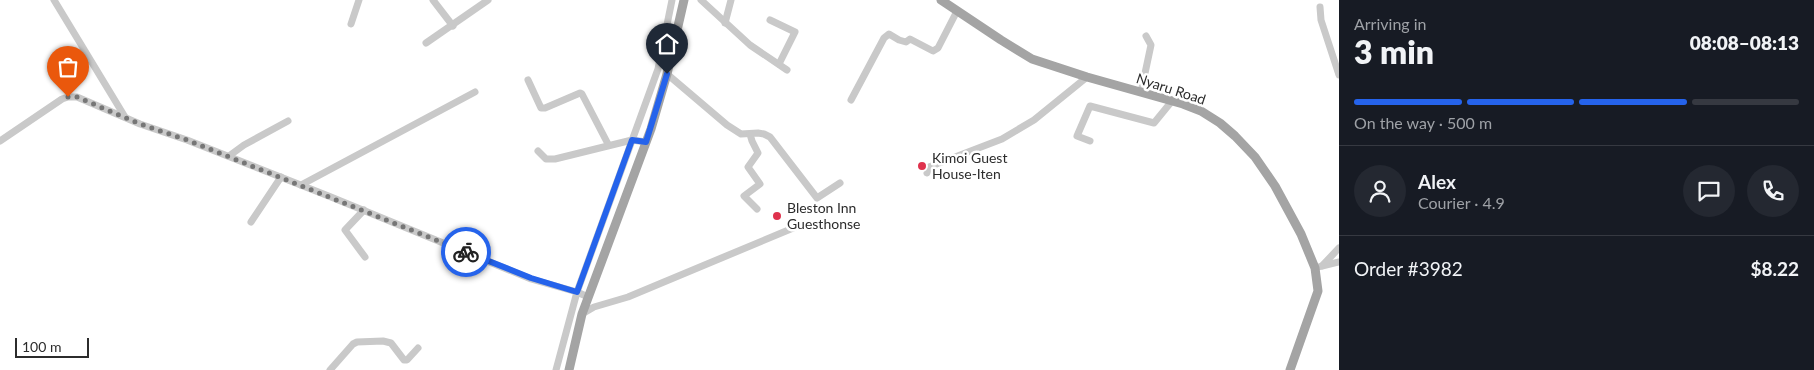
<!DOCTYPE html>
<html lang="en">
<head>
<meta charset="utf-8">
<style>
	body { margin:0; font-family:Lato,sans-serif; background:#242831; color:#f1f3f6; height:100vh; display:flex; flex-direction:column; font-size:19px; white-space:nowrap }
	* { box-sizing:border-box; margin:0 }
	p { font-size:16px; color:#9ea1a6 }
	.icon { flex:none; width:28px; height:28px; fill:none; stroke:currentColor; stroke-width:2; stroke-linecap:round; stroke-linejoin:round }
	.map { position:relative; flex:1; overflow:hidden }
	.drawer { display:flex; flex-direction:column; background:#171b24; width:475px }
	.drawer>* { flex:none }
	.scale { position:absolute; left:15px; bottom:12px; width:74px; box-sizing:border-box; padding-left:5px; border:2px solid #2c2c2c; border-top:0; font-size:14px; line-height:18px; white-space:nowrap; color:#2c2c2c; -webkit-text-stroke:4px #fff; paint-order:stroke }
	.pin { position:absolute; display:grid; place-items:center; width:42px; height:42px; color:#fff; margin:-51px -21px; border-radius:50% 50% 50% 0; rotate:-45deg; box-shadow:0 0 5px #0007 }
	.pin .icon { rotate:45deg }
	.courier { position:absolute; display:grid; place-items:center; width:50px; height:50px; margin:-25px; border:4px solid #2563eb; border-radius:50%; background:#fff; color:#222; box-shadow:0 1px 6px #0007 }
	.overview em { font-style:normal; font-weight:800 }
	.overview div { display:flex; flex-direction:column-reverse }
	.overview { display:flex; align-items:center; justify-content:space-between; height:85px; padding:0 15px }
	h1 { font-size:32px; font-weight:800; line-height:38px }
	.bar { display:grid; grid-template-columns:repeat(4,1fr); gap:8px 5px; align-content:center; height:60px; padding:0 15px }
	.bar i { height:6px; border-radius:4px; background:#363941 }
	.bar .current { background:#2563eb }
	.bar p { grid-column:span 4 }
	.line { display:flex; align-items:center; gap:12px; padding:0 15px; border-top:1px solid #363941 }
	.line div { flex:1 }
	.round { display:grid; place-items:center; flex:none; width:52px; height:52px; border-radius:26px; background:#242831 }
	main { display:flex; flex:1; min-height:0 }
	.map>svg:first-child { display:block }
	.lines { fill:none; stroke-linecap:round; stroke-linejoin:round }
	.minor { stroke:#c9c9c9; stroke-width:7 }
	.major { stroke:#a4a4a4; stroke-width:9 }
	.done { stroke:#767676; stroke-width:5; stroke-dasharray:0 9 }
	.route { stroke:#2563eb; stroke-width:6 }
	.poi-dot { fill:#df324d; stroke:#fff; stroke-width:2 }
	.labels { text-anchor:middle; stroke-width:5; stroke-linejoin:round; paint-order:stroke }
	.street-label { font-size:14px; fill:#2c2c2c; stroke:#fff }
	.poi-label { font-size:14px; fill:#2c2c2c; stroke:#fff; text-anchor:start }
</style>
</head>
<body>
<main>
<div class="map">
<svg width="1339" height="370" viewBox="0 0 1339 370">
	<rect width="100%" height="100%" fill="#fff"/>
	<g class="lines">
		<g class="minor">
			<path d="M54,0L125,117"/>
			<path d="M433,0L453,26"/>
			<path d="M701,0L750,45L787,70"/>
			<path d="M1320,7L1321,20L1339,75"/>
			<path d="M770,20L795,32L779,64"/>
			<path d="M725,23L731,0"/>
			<path d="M351,24L359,0"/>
			<path d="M426,43L488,0"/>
			<path d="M667,74L727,125L741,134L758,133L764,134L770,137L817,198L840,183"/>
			<path d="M528,80L541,108H545L580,93L582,94L608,144"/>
			<path d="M1141,92L1151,45L1146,36"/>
			<path d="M851,100L884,38L889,34L899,40L906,42L910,39L933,51L938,48L957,11"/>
			<path d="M750,134L752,141L758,153L748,167L760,184L744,196L757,209"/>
			<path d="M0,141L62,99L68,97H77L140,124L187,140L331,197L531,279L577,292L588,297"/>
			<path d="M1090,141L1077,136L1090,106L1154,123L1172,101"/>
			<path d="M538,151L546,159H555L632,140L646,142"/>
			<path d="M229,156L244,145L288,121"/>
			<path d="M927,173L929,167L1002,139L1034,120L1087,77"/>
			<path d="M301,185L475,92"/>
			<path d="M364,210L345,230L365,257"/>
			<path d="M251,222L281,177"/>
			<path d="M1322,266L1339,262"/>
			<path d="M1315,268L1322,266L1339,248"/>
			<path d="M582,314L594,307L628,297L798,226"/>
			<path d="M330,370L353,344L357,342L383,341L391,343L404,360H407L418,348"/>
			<path d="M556,370L577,292L658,69L672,0"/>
		</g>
		<g class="major">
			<path d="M941,0L1001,40L1032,59L1087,77L1183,104L1201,111L1220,123L1235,136L1255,157L1275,186L1301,234L1315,268L1318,291L1290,370"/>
			<path d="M569,370L582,314L651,129L667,74L684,0"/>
		</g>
	</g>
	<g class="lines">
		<path class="done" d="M68,97H77L140,124L187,140L466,252"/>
		<path class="route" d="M466,252L531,278L577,292L632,140L646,142L667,74"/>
	</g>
	<g class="poi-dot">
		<circle cx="922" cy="166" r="5"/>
		<circle cx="777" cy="216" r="5"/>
	</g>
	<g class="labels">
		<g class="street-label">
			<text transform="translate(1171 89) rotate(18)" y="5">Nyaru Road</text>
		</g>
		<g class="poi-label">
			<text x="932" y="163">Kimoi Guest<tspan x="932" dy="16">House-Iten</tspan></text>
			<text x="787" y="213">Bleston Inn<tspan x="787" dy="16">Guesthonse</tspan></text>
		</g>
	</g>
</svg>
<div class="scale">100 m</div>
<div class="pin" style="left:68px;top:97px;background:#ea580c"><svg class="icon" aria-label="bag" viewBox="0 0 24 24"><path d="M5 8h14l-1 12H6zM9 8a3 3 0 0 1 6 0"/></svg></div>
<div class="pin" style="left:667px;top:74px;background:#1f2937"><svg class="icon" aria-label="home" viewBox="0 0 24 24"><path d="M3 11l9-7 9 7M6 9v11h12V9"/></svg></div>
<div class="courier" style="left:466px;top:252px"><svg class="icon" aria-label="bike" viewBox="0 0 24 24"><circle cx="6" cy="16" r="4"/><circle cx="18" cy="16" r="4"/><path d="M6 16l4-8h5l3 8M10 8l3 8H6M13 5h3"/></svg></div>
</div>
<section class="drawer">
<div class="overview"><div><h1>3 min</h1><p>Arriving in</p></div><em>08:08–08:13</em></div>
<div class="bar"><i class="current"></i><i class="current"></i><i class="current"></i><i></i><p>On the way · 500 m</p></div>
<div class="line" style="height:90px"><a class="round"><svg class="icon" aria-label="person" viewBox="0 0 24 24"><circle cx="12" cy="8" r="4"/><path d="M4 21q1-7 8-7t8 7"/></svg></a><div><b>Alex</b><p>Courier · 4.9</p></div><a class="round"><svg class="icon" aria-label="chat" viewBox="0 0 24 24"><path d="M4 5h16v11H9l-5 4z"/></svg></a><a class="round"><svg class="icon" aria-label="phone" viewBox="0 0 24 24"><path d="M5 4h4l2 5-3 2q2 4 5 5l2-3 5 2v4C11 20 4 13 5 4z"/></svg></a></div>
<div class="line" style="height:65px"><div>Order #3982</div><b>$8.22</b></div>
</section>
</main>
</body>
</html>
